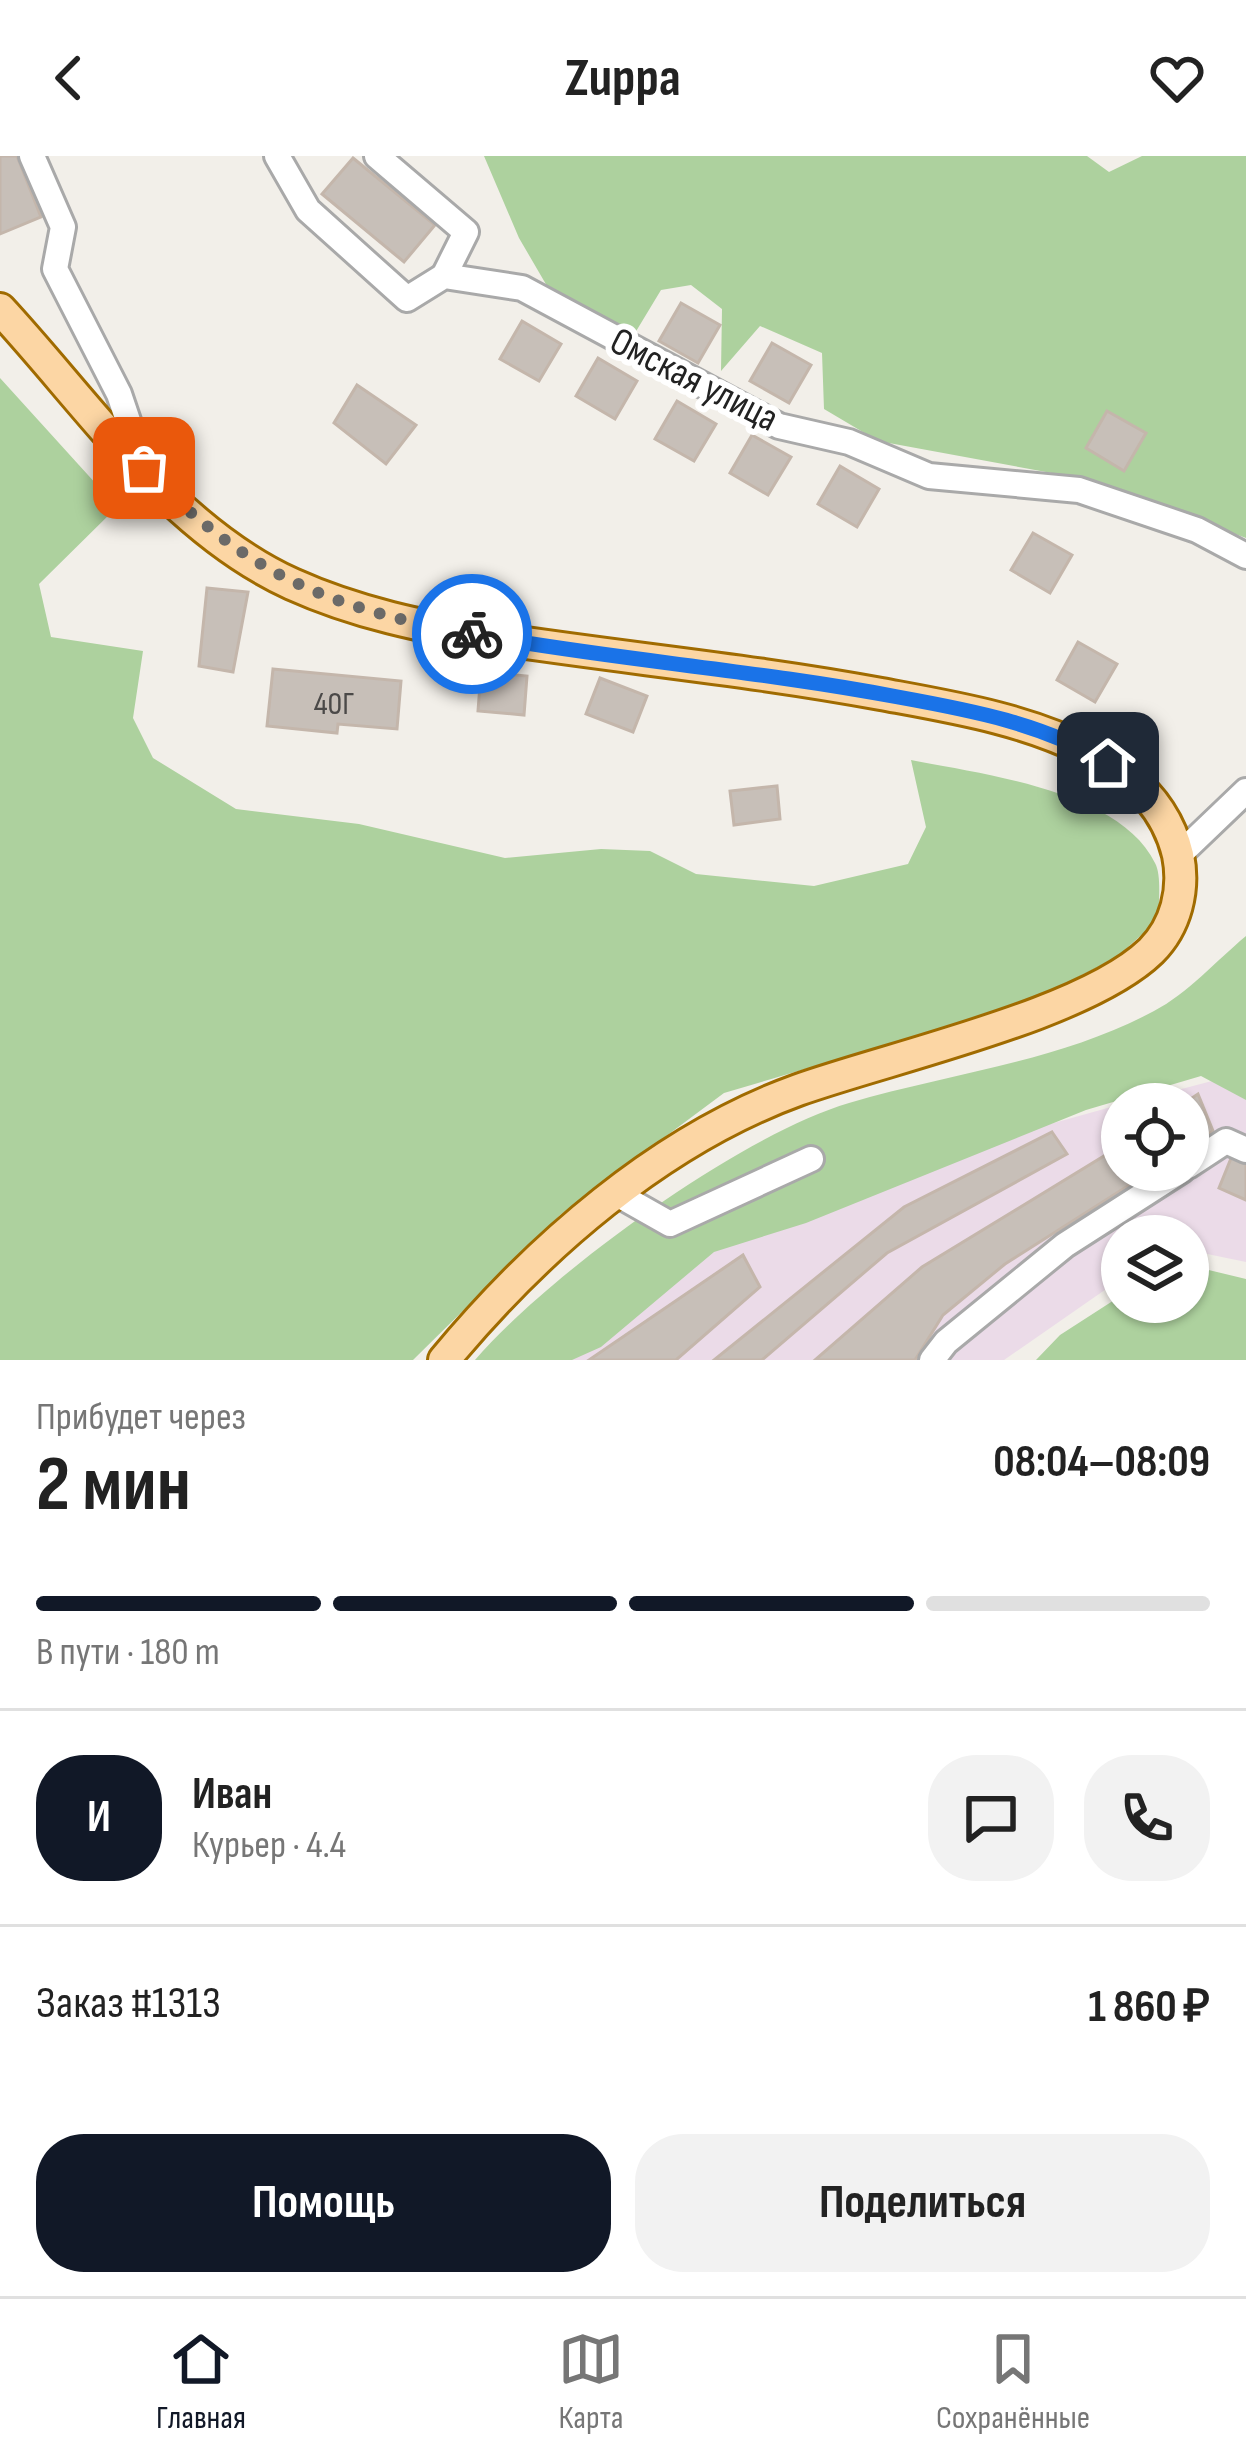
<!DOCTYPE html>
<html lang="ru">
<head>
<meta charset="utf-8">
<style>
	body { margin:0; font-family:"Sofia Sans Condensed",sans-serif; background:#f2f2f2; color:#222; height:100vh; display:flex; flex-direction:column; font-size:45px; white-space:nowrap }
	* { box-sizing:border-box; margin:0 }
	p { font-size:39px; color:#767676 }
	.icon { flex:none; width:66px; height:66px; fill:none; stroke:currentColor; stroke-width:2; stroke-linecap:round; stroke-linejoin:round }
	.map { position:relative; height:1204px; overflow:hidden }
	.sheet { display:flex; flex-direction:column; background:#fff; flex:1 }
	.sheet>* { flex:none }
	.controls { position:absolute; left:1101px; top:927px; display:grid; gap:24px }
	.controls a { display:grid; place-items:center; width:108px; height:108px; border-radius:50%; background:#fff; box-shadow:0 3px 9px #0004; font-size:60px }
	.pin { position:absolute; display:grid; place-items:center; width:102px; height:102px; color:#fff; margin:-51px; border-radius:24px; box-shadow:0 6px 18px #0006 }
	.courier { position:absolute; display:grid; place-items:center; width:120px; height:120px; margin:-60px; border:9px solid #1a73e8; border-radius:50%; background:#fff; color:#222; box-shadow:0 3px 15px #0007 }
	.headline em { font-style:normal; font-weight:700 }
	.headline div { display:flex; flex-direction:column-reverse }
	.headline { display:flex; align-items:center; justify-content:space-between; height:204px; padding:0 36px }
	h1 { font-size:78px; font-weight:700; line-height:90px }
	.bar { display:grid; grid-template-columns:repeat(4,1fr); gap:18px 12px; align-content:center; height:144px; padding:0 36px }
	.bar i { height:15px; border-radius:9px; background:#e0e0e0 }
	.bar .selected { background:#111827 }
	.bar p { grid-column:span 4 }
	.line { display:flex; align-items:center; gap:30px; padding:0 36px; border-top:3px solid #e0e0e0 }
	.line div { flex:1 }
	.round { display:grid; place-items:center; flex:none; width:126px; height:126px; border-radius:48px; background:#f2f2f2 }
	.action { display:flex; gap:24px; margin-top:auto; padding:24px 36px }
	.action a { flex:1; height:138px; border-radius:48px; background:#111827; color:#fff; font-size:48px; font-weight:700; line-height:138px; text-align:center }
	.action a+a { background:#f2f2f2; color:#222 }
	header { display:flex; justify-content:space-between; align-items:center; height:156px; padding:0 36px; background:#fff; font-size:54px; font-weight:700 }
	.tabs { display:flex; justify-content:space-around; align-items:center; height:168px; border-top:3px solid #e0e0e0; background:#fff; font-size:33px; color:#767676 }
	.tabs a { display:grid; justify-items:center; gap:6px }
	.tabs .selected { color:#111827 }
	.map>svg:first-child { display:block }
	.industrial { fill:#ebdbe8 }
	.forest { fill:#add19e }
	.building { fill:#c7bfb8; stroke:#c4b6ab; stroke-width:3 }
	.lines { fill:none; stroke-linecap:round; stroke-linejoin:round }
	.minor-casing { stroke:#a9a9a9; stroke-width:30 }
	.major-casing { stroke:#a06b00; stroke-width:36 }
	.minor { stroke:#fff; stroke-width:24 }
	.major { stroke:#fcd6a4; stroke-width:30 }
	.done { stroke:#6b6a68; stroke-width:12; stroke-dasharray:0 21.6 }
	.route { stroke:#1a73e8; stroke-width:15 }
	.labels { text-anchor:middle; stroke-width:12; stroke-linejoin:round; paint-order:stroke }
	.number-label { font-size:33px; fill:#4b4948 }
	.street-label { font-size:39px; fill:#222; stroke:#fff }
</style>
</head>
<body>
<header><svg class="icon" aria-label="back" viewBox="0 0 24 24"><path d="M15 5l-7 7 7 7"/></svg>Zuppa<svg class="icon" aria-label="heart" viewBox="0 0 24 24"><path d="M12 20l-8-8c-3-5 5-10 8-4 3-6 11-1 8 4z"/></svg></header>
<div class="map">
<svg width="1246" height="1204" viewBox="0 0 1246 1204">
	<rect width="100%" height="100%" fill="#f2efe9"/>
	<path class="industrial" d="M1235,919L1246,924V1106L1188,1094V1080H1122V1122L1004,1204H541L681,1071L1122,948V1014H1188V948H1124Z"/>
	<g class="forest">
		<path d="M484,0H1087L1109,16L1142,0H1246V382L1090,324L878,285L824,253L822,197L760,170L721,215L722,153L691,129L661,134L635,177L547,130L519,82Z"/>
		<path d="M0,222L117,351L39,428L51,481L143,495L133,562L153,602L236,653L359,668L505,702L601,693L650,695L696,718L814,730L908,708L926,671L911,604C981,618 1120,634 1155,707C1162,720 1158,747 1159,763L1117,801L1028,847L724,937L560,1059L413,1204H0Z"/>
		<path d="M1246,780V944L1201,920L1086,954L806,1067L714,1096L601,1191L572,1204H475C549,1118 740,979 849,947C951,917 1059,906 1154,855C1187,838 1217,804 1246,780Z"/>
		<path d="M1188,1109L1246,1123V1204H1036L1060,1179L1122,1139V1146H1188Z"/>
	</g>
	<g class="building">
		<path d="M0,0H17L41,61L0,78Z"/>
		<path d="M353,2L435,69L404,106L322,38Z"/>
		<path d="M681,147L720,169L698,207L659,185Z"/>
		<path d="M522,165L561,188L539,225L500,203Z"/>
		<path d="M772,187L811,209L789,247L750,225Z"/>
		<path d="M598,202L637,225L615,263L576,240Z"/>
		<path d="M357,229L416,269L386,308L334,267Z"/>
		<path d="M677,245L716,268L694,305L655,283Z"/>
		<path d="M1107,255L1146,277L1124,315L1086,292Z"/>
		<path d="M752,279L791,301L768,339L730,317Z"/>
		<path d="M840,310L879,333L857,371L818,348Z"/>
		<path d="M1033,377L1072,399L1050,437L1011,414Z"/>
		<path d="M207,432L248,436L233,516L199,510Z"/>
		<path d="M1078,486L1117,508L1095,546L1057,524Z"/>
		<path d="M273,513L401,525L397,573L338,568L337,577L267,570Z"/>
		<path d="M481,516L527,520L524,559L478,555Z"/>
		<path d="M600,522L647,540L633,576L586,558Z"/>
		<path d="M777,630L780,663L734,669L730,635Z"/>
		<path d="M1198,938L1213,975L1188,991V948H1183Z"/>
		<path d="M1052,976L1067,998L887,1097L762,1204H714L904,1051Z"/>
		<path d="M1122,989V1014H1153L1005,1108L943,1159L915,1204H815L922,1111Z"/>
		<path d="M1234,995L1246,1000V1044L1219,1032Z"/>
		<path d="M743,1099L760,1131L676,1204H589Z"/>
	</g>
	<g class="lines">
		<g class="minor-casing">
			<g id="minor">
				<path d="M32,0L63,71L55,113L119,238L144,312"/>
				<path d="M277,0L308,54L407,143L444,120L522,132L779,270L849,286L929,320L1079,334L1197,374L1246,400"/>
				<path d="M377,0L466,76L444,120"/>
				<path d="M1178,700L1246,635"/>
				<path d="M1188,1010L1226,985L1246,994"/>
				<path d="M617,1038L670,1068L811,1003"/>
				<path d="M932,1204L946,1186L1065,1089L1182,1014"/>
			</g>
		</g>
		<g class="major-casing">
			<path id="major" d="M0,153C88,248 171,373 292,428C356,457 424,471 492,482C622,502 752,514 881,538C951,551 1027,563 1091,597C1133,619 1167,652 1178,699C1185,734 1176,770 1151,795C1085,859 890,901 798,934C660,984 537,1092 444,1204"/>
		</g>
		<use href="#minor" class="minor"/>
		<use href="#major" class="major"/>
	</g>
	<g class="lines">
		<path class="done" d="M144,312C249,419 325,451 472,478"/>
		<path class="route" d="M472,478C613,504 757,514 898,541C970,554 1045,568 1108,607"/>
	</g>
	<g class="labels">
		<g class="number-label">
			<text x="334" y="558">40Г</text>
		</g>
		<g class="street-label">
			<text transform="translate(695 222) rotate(27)" y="14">Омская улица</text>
		</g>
	</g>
</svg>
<div class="controls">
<a><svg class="icon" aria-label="locate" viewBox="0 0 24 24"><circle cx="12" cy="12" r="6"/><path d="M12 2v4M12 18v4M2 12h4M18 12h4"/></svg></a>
<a><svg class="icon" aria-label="layers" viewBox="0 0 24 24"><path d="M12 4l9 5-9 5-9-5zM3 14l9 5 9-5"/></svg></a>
</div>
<div class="pin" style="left:144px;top:312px;background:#ea580c"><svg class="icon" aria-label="bag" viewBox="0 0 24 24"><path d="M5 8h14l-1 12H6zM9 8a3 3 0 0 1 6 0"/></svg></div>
<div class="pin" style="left:1108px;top:607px;background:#1f2937"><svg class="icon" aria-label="home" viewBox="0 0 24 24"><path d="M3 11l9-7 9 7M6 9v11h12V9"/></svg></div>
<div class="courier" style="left:472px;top:478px"><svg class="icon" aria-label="bike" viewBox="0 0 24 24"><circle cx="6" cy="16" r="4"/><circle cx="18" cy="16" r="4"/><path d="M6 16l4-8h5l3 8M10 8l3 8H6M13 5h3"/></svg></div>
</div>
<section class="sheet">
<div class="headline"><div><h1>2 мин</h1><p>Прибудет через</p></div><em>08:04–08:09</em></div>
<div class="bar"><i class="selected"></i><i class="selected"></i><i class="selected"></i><i></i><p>В пути · 180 m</p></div>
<div class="line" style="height:216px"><b class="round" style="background:#111827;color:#fff">И</b><div><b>Иван</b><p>Курьер · 4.4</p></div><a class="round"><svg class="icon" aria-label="chat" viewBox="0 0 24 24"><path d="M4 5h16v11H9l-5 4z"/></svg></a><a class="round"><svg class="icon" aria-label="phone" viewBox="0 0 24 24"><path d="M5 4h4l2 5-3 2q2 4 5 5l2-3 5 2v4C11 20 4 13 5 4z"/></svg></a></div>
<div class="line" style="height:156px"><div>Заказ #1313</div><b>1 860 ₽</b></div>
<div class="action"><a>Помощь</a><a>Поделиться</a></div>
</section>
<nav class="tabs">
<a class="selected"><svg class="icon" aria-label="home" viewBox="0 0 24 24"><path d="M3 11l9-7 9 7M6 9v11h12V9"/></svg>Главная</a>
<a><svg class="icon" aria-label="map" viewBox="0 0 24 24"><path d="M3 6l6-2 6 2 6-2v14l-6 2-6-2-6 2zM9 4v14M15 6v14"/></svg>Карта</a>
<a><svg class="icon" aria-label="saved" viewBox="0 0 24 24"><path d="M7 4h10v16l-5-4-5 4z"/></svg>Сохранённые</a>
</nav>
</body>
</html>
